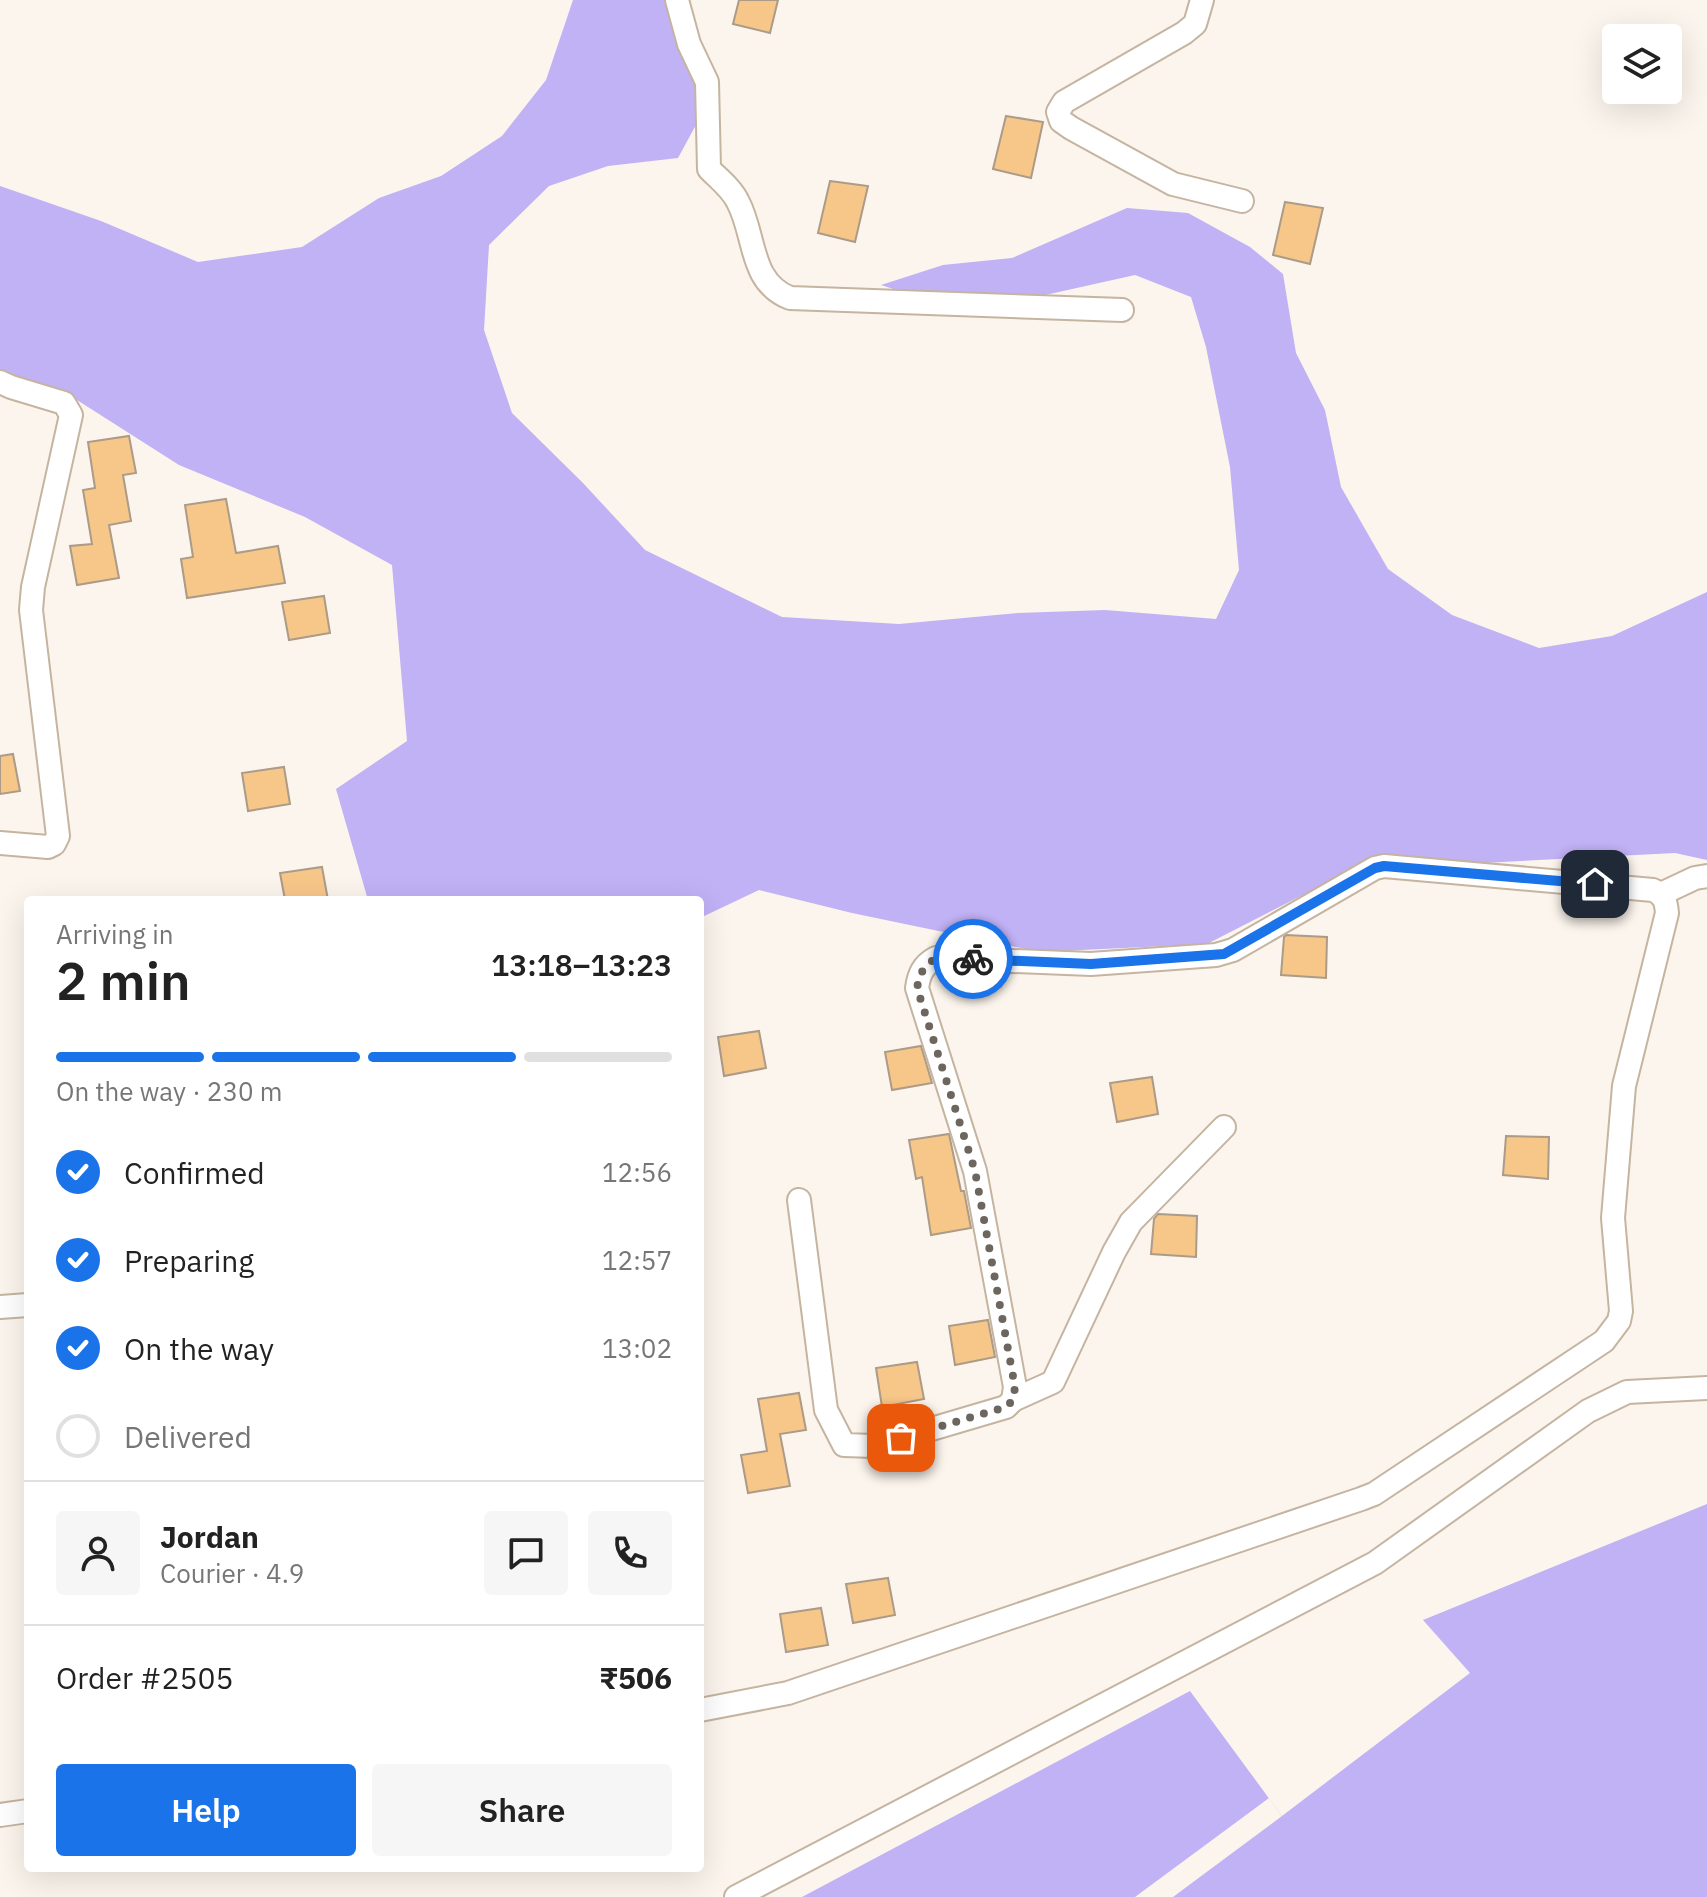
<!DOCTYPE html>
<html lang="en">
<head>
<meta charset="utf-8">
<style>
	body { margin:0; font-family:"IBM Plex Sans",sans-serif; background:#f6f6f6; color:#222; height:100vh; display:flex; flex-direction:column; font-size:30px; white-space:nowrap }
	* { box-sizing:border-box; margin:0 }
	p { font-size:26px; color:#767676 }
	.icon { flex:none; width:44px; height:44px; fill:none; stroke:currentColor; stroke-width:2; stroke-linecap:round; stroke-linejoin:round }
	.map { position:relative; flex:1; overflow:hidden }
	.side { position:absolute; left:24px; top:896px; width:680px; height:976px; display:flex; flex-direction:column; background:#fff; border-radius:8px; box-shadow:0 8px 32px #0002 }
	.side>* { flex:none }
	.controls { position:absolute; left:1602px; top:24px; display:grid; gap:16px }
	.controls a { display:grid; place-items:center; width:80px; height:80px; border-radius:8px; background:#fff; box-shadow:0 8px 32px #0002; font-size:40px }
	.pin { position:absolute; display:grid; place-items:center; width:68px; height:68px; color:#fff; margin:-34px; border-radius:16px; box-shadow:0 4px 12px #0006 }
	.courier { position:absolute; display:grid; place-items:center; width:80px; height:80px; margin:-40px; border:6px solid #1a73e8; border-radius:50%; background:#fff; color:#222; box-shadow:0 2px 10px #0007 }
	.summary em { font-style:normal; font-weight:600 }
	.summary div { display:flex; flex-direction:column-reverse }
	.summary { display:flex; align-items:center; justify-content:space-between; height:136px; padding:0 32px }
	h1 { font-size:52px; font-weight:600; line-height:60px }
	.bar { display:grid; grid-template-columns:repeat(4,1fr); gap:12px 8px; align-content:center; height:96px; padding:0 32px }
	.bar i { height:10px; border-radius:6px; background:#e0e0e0 }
	.bar .on { background:#1a73e8 }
	.bar p { grid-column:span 4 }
	.line { display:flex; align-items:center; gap:20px; padding:0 32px; border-top:2px solid #e0e0e0 }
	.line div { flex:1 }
	.round { display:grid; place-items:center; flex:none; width:84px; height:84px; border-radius:8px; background:#f6f6f6 }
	ol { padding:0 32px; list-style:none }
	li { display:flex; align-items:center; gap:24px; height:88px }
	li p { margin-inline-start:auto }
	li .icon { padding:8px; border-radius:50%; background:#1a73e8; color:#fff; stroke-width:4 }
	li:last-child { color:#767676 }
	li i { width:44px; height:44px; border:4px solid #e0e0e0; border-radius:50% }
	.button { display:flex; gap:16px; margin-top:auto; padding:16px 32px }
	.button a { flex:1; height:92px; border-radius:8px; background:#1a73e8; color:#fff; font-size:32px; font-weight:600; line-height:92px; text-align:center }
	.button a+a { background:#f6f6f6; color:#222 }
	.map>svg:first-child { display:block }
	.water { fill:#c1b1f5 }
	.pier { fill:#fcf5ed }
	.building { fill:#f7c689; stroke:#ab9b87; stroke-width:2 }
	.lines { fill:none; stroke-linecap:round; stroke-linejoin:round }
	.minor-casing { stroke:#c5b4a0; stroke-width:26 }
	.minor { stroke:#fff; stroke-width:22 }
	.done { stroke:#6c665f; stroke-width:8; stroke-dasharray:0 14.4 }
	.route { stroke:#1a73e8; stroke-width:10 }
</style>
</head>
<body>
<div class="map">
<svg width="1707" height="1897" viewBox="0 0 1707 1897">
	<rect width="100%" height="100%" fill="#fcf5ed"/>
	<g class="water">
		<path d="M573,0H668L680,42L698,90L697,123L678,158L608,166L549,186L489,245L484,330L512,413L583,483L645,550L782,617L899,624L1018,613L1105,610L1216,619L1239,570L1230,467L1206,347L1191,297L1135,275L1014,302L931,301L881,285L943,265L1012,258L1127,208L1188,213L1250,247L1283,274L1296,353L1325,410L1341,487L1388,569L1452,615L1539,648L1612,636L1707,592V860L1675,853L1483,863L1359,866L1207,944L1040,952L852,913L759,890L700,918V900H368L336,789L407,741L392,565L305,517L179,465L77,400L0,370V186L101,221L198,262L302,247L379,198L441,176L502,136L546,80Z"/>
		<path d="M1707,1504V1897H802L1190,1691L1282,1816L1470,1673L1423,1620Z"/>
	</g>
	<path class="pier" d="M1269,1798L1282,1816L1173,1897H1135Z"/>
	<g class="building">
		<path d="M739,0H778L770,33L733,24Z"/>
		<path d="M1006,116L1043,122L1031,178L993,169Z"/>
		<path d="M830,181L868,186L855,242L818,233Z"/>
		<path d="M1285,202L1323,208L1310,264L1273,255Z"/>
		<path d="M129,436L136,473L123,475L131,521L109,525L119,578L77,585L70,546L92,544L83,490L95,488L88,442Z"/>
		<path d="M226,499L236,553L278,546L285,583L187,598L181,559L193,557L185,505Z"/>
		<path d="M324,596L330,633L289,640L282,602Z"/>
		<path d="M13,754L20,791L0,794V756Z"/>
		<path d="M284,767L290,804L248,811L242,773Z"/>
		<path d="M322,867L328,900H285L280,873Z"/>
		<path d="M1286,935L1327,937L1326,978L1281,975L1284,937Z"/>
		<path d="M759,1031L766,1068L724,1076L718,1037Z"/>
		<path d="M921,1046L932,1083L892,1090L885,1052Z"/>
		<path d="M1152,1077L1158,1114L1117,1122L1110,1083Z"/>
		<path d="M949,1134L961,1191H964L971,1228L931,1235L922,1177L916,1179L909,1140Z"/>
		<path d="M1506,1136L1549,1137L1548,1179L1503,1175Z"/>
		<path d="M1158,1214L1197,1216L1196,1257L1151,1254L1154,1219Z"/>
		<path d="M988,1320L995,1357L955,1365L949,1326Z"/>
		<path d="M917,1362L924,1399L882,1407L876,1368Z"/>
		<path d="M799,1393L806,1430L780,1434L790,1486L748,1493L741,1455L767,1451L758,1399Z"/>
		<path d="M888,1578L895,1615L853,1623L846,1584Z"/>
		<path d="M821,1608L828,1645L786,1652L780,1614Z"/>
	</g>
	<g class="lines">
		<g class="minor-casing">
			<g id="minor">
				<path d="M677,0L689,44L707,82L709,169C719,179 732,189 738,202C756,236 749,282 790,298L1122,310"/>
				<path d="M1202,0L1195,24L1184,33L1064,102L1058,112L1061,121L1071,128L1173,184L1242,201"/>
				<path d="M0,382L11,387L64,403L71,415L33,587L31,610L58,836L54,844L48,847L0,843"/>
				<path d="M1661,894L1695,878L1707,876"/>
				<path d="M0,1307L28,1305"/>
				<path d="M1013,1400L1053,1382L1114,1252L1131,1222L1224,1127"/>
				<path d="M700,1710L788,1693L1361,1499L1374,1494L1604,1341L1619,1321L1621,1311L1613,1218L1624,1086L1667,913C1666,901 1664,895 1653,890L1384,866L1375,868L1233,950L1216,955L1091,964L936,958C923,965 919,974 917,988L975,1171L1015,1387L1013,1400L1006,1407L874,1446L844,1445L826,1410L799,1200"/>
				<path d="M0,1815L28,1811"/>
				<path d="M736,1897L1375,1563L1588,1411L1627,1392L1707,1388"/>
			</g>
		</g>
		<use href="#minor" class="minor"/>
	</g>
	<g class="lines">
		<path class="done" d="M901,1438L1006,1407L1013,1400L1015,1387L975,1171L917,988C924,951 943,958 973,959"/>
		<path class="route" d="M973,959L1091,964L1224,954L1375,868L1384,866L1595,884"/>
	</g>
</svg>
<div class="controls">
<a><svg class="icon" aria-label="layers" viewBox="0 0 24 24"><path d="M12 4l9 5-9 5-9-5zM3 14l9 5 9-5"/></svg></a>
</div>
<div class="pin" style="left:901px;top:1438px;background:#ea580c"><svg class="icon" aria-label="bag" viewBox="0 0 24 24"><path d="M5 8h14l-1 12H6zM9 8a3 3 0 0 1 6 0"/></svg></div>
<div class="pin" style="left:1595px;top:884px;background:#1f2937"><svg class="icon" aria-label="home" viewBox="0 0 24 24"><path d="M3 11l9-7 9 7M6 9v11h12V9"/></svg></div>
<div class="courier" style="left:973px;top:959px"><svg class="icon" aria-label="bike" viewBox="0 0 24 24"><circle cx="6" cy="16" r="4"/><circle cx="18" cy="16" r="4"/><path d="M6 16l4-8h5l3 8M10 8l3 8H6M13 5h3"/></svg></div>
<section class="side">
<div class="summary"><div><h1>2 min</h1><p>Arriving in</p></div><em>13:18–13:23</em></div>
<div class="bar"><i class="on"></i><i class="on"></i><i class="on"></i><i></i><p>On the way · 230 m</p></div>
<ol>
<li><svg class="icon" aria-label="check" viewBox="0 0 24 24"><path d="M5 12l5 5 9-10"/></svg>Confirmed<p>12:56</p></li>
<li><svg class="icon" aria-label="check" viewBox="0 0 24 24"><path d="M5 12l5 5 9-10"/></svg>Preparing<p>12:57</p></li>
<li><svg class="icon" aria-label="check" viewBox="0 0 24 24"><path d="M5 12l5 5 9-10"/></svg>On the way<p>13:02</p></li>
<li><i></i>Delivered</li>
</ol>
<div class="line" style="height:144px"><a class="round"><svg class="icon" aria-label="person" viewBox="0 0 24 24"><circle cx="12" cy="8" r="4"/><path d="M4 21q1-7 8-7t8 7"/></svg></a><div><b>Jordan</b><p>Courier · 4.9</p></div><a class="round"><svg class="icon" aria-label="chat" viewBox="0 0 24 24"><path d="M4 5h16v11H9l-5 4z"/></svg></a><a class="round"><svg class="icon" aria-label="phone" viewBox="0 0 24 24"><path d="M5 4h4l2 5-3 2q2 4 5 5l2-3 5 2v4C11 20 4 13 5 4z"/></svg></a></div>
<div class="line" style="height:104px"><div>Order #2505</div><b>₹506</b></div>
<div class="button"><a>Help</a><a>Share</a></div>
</section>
</div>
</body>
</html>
